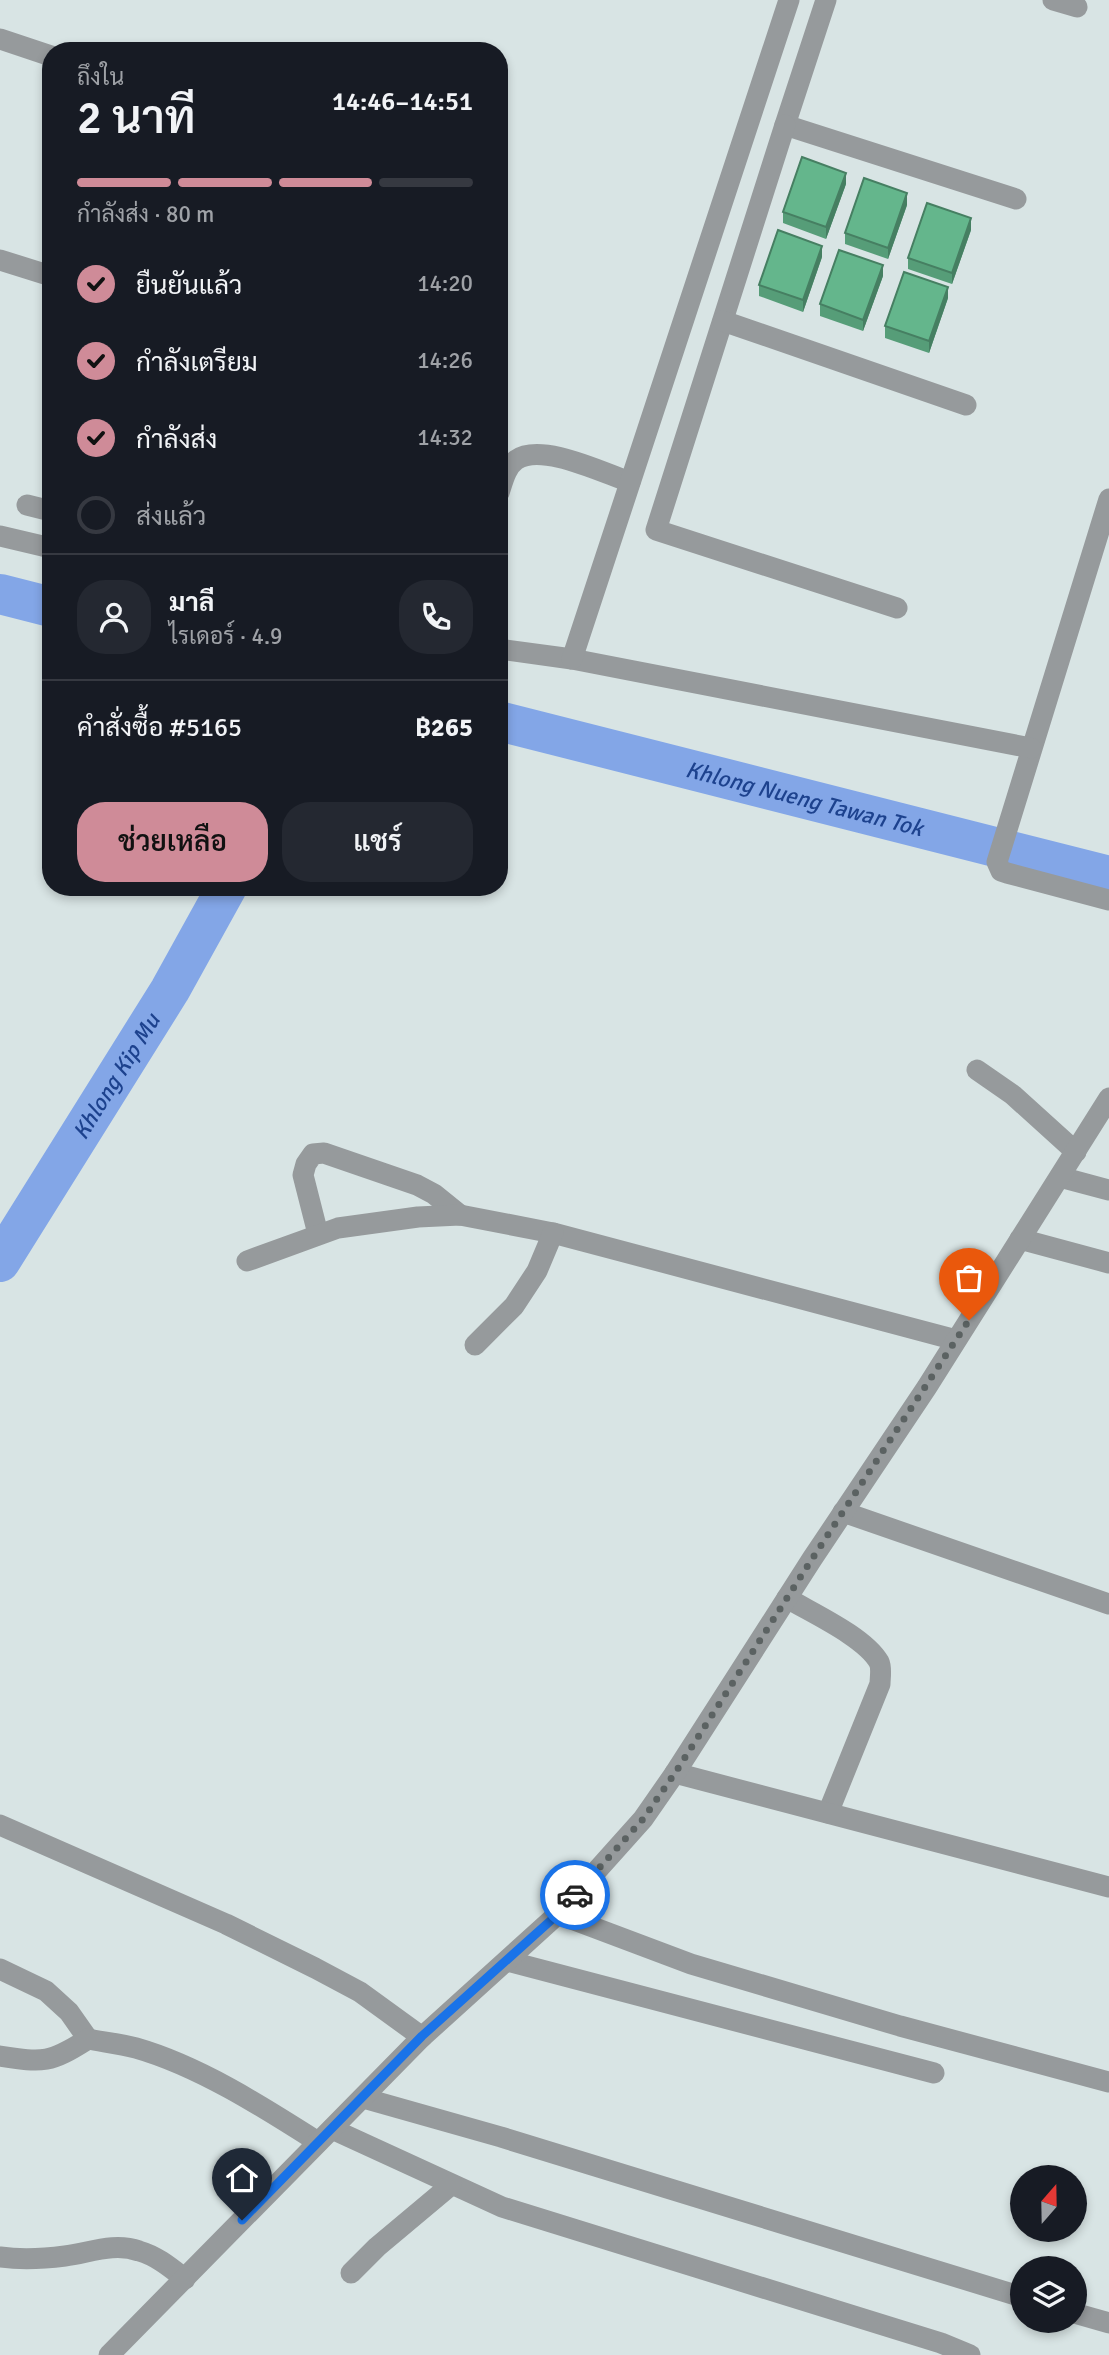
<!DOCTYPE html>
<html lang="th">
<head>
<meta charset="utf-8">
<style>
	body { margin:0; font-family:Signika,Sarabun,sans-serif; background:#242831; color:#f1f3f6; height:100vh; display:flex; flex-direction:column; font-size:26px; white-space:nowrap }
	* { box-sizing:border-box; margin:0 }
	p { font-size:23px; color:#9ea1a6 }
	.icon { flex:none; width:38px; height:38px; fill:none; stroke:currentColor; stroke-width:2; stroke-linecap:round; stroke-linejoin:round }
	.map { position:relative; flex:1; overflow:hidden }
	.side { position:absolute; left:42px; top:42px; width:466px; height:854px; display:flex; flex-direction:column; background:#171b24; border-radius:28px; box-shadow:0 4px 10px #0003 }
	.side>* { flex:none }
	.needle { width:46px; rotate:20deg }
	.fabs { position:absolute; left:1010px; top:2165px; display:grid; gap:14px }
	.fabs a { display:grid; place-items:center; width:77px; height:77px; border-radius:50%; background:#171b24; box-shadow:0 4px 10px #0003; font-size:35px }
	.pin { position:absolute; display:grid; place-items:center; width:60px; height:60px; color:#fff; margin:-72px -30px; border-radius:50% 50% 50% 0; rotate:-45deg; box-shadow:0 0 7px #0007 }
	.pin .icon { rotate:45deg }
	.courier { position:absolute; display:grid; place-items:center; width:70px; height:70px; margin:-35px; border:5px solid #1a73e8; border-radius:50%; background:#fff; color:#222; box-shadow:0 2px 9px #0007 }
	.overview em { font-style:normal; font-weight:600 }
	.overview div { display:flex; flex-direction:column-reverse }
	.overview { display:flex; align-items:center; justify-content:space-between; height:119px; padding:0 35px }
	h1 { font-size:46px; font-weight:600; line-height:52px }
	.bar { display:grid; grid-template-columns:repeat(4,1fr); gap:10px 7px; align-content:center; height:84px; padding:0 35px }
	.bar i { height:9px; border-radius:5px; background:#363941 }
	.bar .selected { background:#cf8b98 }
	.bar p { grid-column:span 4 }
	.line { display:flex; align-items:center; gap:18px; padding:0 35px; border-top:2px solid #363941 }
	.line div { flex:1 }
	.round { display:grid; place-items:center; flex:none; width:74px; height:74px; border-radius:28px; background:#242831 }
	ol { padding:0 35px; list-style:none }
	li { display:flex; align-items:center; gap:21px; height:77px }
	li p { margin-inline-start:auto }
	li .icon { padding:7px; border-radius:50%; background:#cf8b98; color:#111; stroke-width:4 }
	li:last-child { color:#9ea1a6 }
	li i { width:38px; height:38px; border:4px solid #363941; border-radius:50% }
	.action { display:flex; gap:14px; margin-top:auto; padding:14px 35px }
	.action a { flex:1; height:80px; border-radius:28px; background:#cf8b98; color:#111; font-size:28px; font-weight:600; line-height:80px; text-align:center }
	.action a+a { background:#242831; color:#f1f3f6 }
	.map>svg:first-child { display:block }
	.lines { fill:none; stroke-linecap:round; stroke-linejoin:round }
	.canal { stroke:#83a6e7; stroke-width:40 }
	.minor { stroke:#969a9c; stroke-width:21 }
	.wall { fill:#569d78 }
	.shaded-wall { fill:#467f62 }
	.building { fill:#64b68c; stroke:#467f62; stroke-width:2 }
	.done { stroke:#5b6262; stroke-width:7; stroke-dasharray:0 12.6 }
	.route { stroke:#1a73e8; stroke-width:9 }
	.labels { text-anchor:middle; stroke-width:5; stroke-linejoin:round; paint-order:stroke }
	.water-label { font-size:23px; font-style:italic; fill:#1d428e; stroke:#d8e4e4 }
</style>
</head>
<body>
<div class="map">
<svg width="1109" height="2355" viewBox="0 0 1109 2355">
	<rect width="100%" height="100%" fill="#d8e4e4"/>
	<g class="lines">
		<g class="canal">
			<path d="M0,594L51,607"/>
			<path id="s1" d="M499,721L1109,876"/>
			<path id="s2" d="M0,1262L170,990L227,887"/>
		</g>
		<g class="minor">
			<path d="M826,0L785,125L1016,199"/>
			<path d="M1053,0L1077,7"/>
			<path d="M0,39L51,56"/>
			<path d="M785,125L656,530L897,608"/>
			<path d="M0,260L51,276"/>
			<path d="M723,321L966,405"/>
			<path d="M499,493C503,481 506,467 516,460C541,442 603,473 630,482"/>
			<path d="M1109,499L997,862L1001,871L1007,873L1109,900"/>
			<path d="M27,505L51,511"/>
			<path d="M0,536L51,548"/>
			<path d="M499,649L572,659L1031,748"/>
			<path d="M572,659L789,0"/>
			<path d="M977,1070L1013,1095L1076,1152"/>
			<path d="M1060,1177L1109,1190"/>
			<path d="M318,1234L303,1175L306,1164L313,1154L324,1153L417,1185L434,1194L460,1215"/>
			<path d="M1020,1239L1109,1263"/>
			<path d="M247,1261L338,1228L418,1217L460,1215L553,1233L956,1340"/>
			<path d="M475,1345L514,1306L537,1271L553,1233"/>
			<path d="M843,1512L1109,1604"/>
			<path d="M787,1598C812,1613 865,1637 879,1662C882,1668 880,1678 880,1684L828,1813"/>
			<path d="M675,1773L1109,1887"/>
			<path d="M0,1825L226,1924L315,1968L360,1992L422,2037"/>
			<path d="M558,1914L691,1964L900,2026L1109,2082"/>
			<path d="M507,1961L934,2073"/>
			<path d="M0,1969L46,1991L69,2012L88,2039"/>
			<path d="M0,2056C44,2063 50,2063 88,2039C104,2042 121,2044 136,2048C199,2066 263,2107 318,2142"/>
			<path d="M363,2098L501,2137L1022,2297"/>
			<path d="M332,2129L502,2207L941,2343L970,2355"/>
			<path d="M0,2257C22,2260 42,2259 65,2256C89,2253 114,2242 139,2251C157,2256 171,2268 185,2279"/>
			<path d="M351,2273L377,2247L451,2185"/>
			<path d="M1074,2313L1109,2323"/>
			<path d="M109,2355L422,2037L558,1914L643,1819L675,1773L812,1559L927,1387L1109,1098"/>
		</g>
	</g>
	<g class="wall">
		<path d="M846,184L826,239L783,223V212Z"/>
		<path d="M907,205L888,259L845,244V233Z"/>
		<path d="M971,230L952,284L908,269V258Z"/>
		<path d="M822,257L803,312L759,296V285Z"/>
		<path d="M883,276L863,331L820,316V304Z"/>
		<path d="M948,298L929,353L885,338V326Z"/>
	</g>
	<g class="shaded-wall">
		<path d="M846,173V184L826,239V227Z"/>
		<path d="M907,193V205L888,259V248Z"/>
		<path d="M971,218V230L952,284V273Z"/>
		<path d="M822,246V257L803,312V300Z"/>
		<path d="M883,265V276L863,331V320Z"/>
		<path d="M948,287V298L929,353V341Z"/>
	</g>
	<g class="building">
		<path d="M802,157L846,173L826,227L783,212Z"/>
		<path d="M864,178L907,193L888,248L845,233Z"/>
		<path d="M927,203L971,218L952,273L908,258Z"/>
		<path d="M778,230L822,246L803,300L759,285Z"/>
		<path d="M839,250L883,265L863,320L820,304Z"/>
		<path d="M904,272L948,287L929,341L885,326Z"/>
	</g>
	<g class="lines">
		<path class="done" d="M575,1895L643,1819L675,1773L812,1559L969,1320"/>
		<path class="route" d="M242,2220L422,2036L558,1914L575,1895"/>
	</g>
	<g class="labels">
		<g class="water-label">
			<text dy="8" stroke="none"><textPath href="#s1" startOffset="315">Khlong Nueng Tawan Tok</textPath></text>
			<text dy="8" stroke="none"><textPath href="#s2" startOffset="219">Khlong Kip Mu</textPath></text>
		</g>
	</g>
</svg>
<div class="fabs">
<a><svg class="needle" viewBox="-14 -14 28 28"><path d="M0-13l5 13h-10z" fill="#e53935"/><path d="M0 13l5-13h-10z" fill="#9ea1a6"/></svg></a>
<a><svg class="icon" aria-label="layers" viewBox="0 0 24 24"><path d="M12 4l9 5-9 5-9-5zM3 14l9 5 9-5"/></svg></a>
</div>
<div class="pin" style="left:969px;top:1320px;background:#ea580c"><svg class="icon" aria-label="bag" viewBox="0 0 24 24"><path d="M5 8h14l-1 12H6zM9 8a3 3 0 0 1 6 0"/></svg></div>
<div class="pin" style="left:242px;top:2220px;background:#1f2937"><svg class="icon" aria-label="home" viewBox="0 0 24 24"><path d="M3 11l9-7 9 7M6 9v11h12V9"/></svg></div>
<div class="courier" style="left:575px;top:1895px"><svg class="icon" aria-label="car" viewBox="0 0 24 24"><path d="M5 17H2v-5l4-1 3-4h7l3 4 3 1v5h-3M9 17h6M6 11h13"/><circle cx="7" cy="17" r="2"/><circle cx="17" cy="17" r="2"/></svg></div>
<section class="side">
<div class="overview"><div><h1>2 นาที</h1><p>ถึงใน</p></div><em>14:46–14:51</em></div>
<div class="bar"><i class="selected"></i><i class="selected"></i><i class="selected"></i><i></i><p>กำลังส่ง · 80 m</p></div>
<ol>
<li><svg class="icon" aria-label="check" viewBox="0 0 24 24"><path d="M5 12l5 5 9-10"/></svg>ยืนยันแล้ว<p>14:20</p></li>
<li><svg class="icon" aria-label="check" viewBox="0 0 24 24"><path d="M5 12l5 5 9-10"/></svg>กำลังเตรียม<p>14:26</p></li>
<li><svg class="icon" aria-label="check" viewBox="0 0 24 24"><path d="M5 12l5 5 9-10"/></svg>กำลังส่ง<p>14:32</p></li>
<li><i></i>ส่งแล้ว</li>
</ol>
<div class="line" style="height:126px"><a class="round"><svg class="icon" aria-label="person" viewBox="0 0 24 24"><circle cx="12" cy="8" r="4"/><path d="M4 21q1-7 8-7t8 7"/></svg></a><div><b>มาลี</b><p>ไรเดอร์ · 4.9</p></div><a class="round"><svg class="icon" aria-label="phone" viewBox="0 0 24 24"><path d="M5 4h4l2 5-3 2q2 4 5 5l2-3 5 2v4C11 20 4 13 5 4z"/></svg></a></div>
<div class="line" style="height:91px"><div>คำสั่งซื้อ #5165</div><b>฿265</b></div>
<div class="action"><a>ช่วยเหลือ</a><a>แชร์</a></div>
</section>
</div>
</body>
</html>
